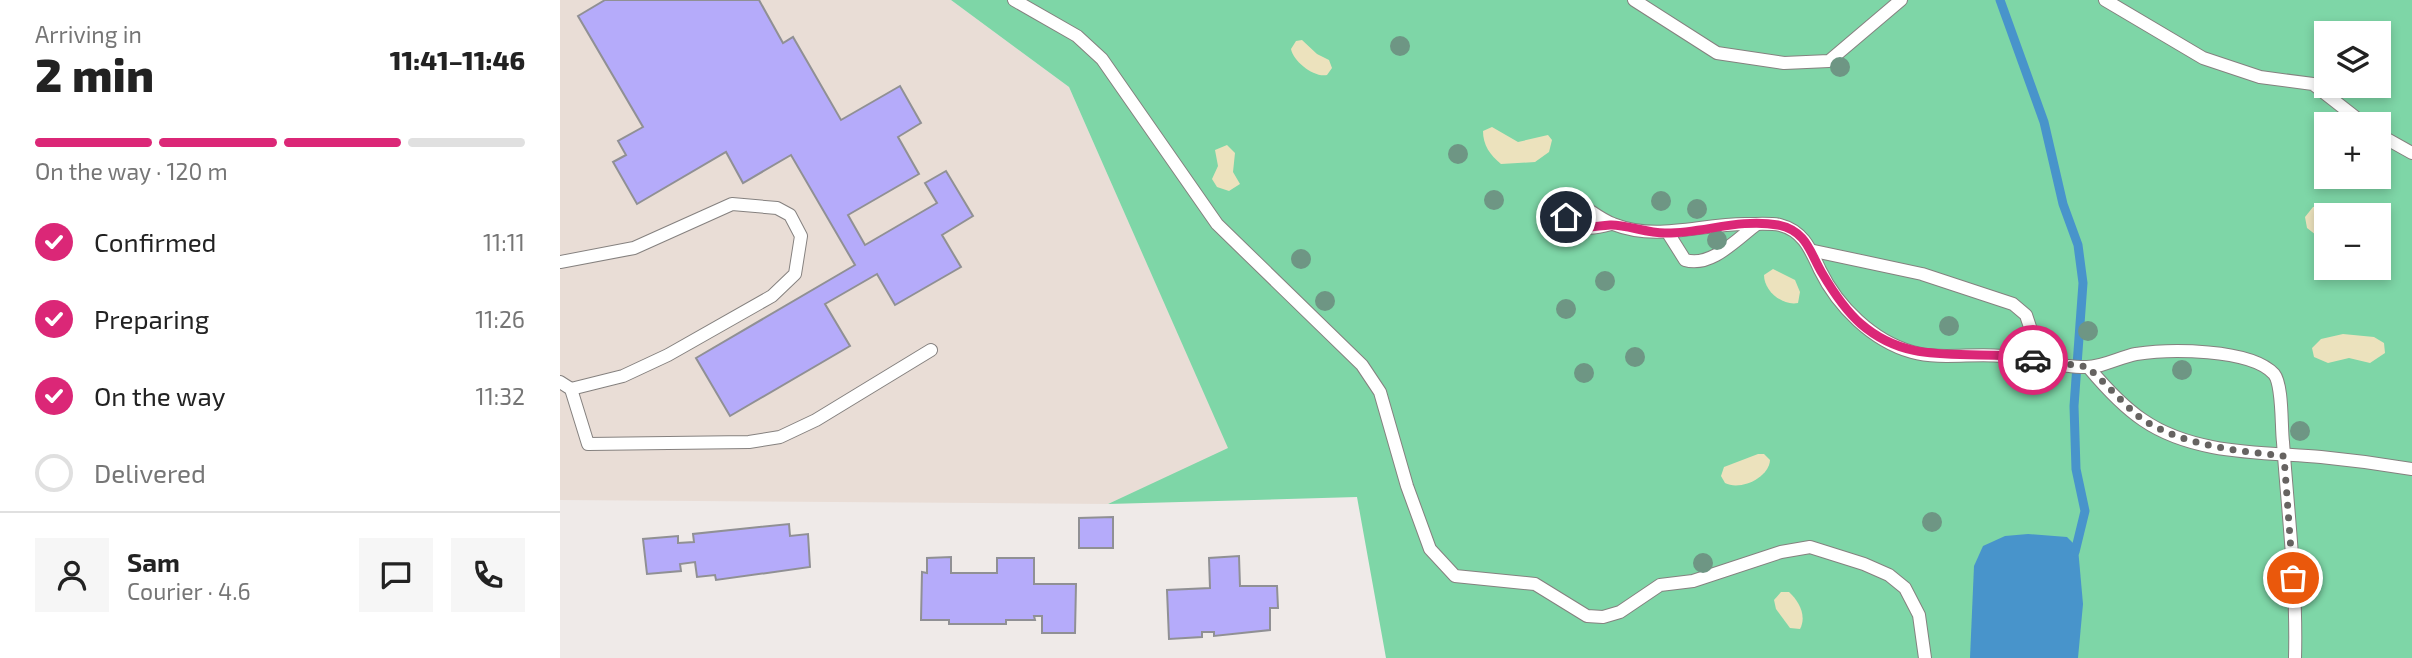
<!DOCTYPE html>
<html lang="en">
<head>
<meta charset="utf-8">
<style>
	body { margin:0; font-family:"Exo 2",sans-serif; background:#f6f6f6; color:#222; height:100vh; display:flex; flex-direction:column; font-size:26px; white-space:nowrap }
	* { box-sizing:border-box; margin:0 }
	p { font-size:23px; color:#767676 }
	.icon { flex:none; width:38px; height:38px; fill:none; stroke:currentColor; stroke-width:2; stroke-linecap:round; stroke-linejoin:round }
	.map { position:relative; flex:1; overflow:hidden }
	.side { display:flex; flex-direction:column; background:#fff; width:560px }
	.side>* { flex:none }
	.controls { position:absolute; left:1754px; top:21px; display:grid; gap:14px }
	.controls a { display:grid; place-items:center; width:77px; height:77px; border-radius:0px; background:#fff; box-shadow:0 4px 10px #0003; font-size:35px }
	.pin { position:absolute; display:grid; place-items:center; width:60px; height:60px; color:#fff; margin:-30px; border:4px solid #fff; border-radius:50%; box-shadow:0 2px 7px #0007 }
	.courier { position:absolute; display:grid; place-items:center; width:70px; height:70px; margin:-35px; border:5px solid #db2777; border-radius:50%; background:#fff; color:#222; box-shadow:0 2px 9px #0007 }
	.head em { font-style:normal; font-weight:800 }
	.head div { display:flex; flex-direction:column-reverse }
	.head { display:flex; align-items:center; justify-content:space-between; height:119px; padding:0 35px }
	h1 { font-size:46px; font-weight:800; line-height:52px }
	.bar { display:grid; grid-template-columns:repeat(4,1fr); gap:10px 7px; align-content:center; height:84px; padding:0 35px }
	.bar i { height:9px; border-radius:5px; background:#e0e0e0 }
	.bar .current { background:#db2777 }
	.bar p { grid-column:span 4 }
	.line { display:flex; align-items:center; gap:18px; padding:0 35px; border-top:2px solid #e0e0e0 }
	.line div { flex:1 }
	.round { display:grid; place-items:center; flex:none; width:74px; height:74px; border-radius:0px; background:#f6f6f6 }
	ol { padding:0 35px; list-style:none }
	li { display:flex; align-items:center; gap:21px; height:77px }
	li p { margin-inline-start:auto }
	li .icon { padding:7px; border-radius:50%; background:#db2777; color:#fff; stroke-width:4 }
	li:last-child { color:#767676 }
	li i { width:38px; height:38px; border:4px solid #e0e0e0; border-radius:50% }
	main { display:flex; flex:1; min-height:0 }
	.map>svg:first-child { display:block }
	.built { fill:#e9ddd6 }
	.green { fill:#7ed6a7; fill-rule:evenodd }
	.sand { fill:#ece2bd }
	.water { fill:#4894cb }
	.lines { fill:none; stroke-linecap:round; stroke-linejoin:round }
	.stream { stroke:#4894cb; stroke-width:9 }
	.building { fill:#b5abfa; stroke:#909094; stroke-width:2 }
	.lane-casing { stroke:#85817f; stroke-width:14 }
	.lane { stroke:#fff; stroke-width:12 }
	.tree { fill:#6e9684 }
	.done { stroke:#666361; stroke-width:7; stroke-dasharray:0 12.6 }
	.route { stroke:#db2777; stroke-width:9 }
</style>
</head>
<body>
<main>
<section class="side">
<div class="head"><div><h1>2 min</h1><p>Arriving in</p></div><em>11:41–11:46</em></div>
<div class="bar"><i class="current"></i><i class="current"></i><i class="current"></i><i></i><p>On the way · 120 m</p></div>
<ol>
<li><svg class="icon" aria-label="check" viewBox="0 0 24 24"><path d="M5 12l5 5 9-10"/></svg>Confirmed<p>11:11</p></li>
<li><svg class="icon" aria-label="check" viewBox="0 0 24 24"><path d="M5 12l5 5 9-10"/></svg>Preparing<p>11:26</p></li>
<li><svg class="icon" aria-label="check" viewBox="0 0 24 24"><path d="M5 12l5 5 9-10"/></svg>On the way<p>11:32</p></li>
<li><i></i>Delivered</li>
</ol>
<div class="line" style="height:126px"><a class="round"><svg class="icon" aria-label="person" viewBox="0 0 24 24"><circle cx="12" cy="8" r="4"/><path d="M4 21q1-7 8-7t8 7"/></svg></a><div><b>Sam</b><p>Courier · 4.6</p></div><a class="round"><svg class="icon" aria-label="chat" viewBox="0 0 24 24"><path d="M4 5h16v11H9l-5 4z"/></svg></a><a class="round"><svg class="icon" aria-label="phone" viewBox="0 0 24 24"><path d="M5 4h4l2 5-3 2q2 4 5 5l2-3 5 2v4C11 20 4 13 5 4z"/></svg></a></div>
</section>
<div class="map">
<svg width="1852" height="658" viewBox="0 0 1852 658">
	<rect width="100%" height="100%" fill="#efeae8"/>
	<path class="built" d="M0,0H391L509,87L669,449L548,504L0,500Z"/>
	<path class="green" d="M391,0H1852V658H826L797,497L548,504L668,448L509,87ZM1766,33H1818V86H1766ZM1766,124H1818V177H1766ZM1766,215H1818V268H1766Z"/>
	<g class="sand">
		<path d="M742,40L757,54L769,60L772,68L767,75C754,78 733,61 731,49L736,41Z"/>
		<path d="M932,127L958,142L988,135L992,140L989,152L975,162L941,164C930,155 923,145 923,131Z"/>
		<path d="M667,145L675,153L673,172L680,184L669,191L657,187L652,179L658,166L655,150Z"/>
		<path d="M1769,204L1778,208L1781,215H1766V234L1756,235L1747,228L1745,217L1753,207Z"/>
		<path d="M1213,269L1235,280L1240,292L1238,303C1222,306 1204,291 1204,275Z"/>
		<path d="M1783,334L1814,337L1824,343L1825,353L1810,363L1789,358L1768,363L1754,357L1752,348L1761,339Z"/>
		<path d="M1198,454H1204L1210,460C1209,478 1180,491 1165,483L1161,476L1164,467Z"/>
		<path d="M1221,592H1229C1239,601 1247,616 1240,629L1230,628L1216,609L1214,600Z"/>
	</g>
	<path class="water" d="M1468,534L1507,537L1518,548L1523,604L1518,658H1410L1414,566L1423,546L1445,536Z"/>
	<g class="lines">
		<path class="stream" d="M1440,0L1484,122L1503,204L1518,245L1523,283L1514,406L1516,469L1525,511L1515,552"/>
	</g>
	<g class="building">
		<path d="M45,0H199L223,43L233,37L281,120L340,86L361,123L338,137L359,174L288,215L305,245L377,203L365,183L386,171L413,216L382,235L401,267L335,305L317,274L265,304L290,346L170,416L136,358L295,265L231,155L183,183L166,152L77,204L53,162L66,155L58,141L83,127L18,16Z"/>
		<path d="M553,517V548H519V518Z"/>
		<path d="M229,524L230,536L248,534L250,567L156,580L155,575L137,577L135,562L120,564L121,571L87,574L83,539L118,536V543L134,542L133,534Z"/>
		<path d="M679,556L680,586H717L718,608H710V630L654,636V632H642V637L609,639L607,590L650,588L649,558Z"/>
		<path d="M391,557V573H437V558H474V584H516L515,633H482V616H474L475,620H446V624H389V620H361L362,572L367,573V558Z"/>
	</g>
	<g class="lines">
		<g class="lane-casing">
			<g id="lane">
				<path d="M454,0L517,36L542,59L657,224L802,365L820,392L847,486L870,549L895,576L975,584L1027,616L1043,617L1060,612L1100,585L1133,581L1221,552L1250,547L1304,564L1329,575L1345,588L1359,615L1365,658"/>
				<path d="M1074,0L1157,53L1224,63L1269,61L1341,0"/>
				<path d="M1545,0L1643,58L1700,77L1753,84L1804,124"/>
				<path d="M1818,134L1852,153"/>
				<path d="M1051,224C1033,229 1020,231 1006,217L1021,205C1031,211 1042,220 1053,224C1098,242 1142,223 1188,224C1198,224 1211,223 1220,225C1244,231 1251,251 1260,270C1278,307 1313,341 1352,352C1380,360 1413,353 1442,356C1470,358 1497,367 1525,367C1541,368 1560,357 1576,354C1608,349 1690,348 1714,374C1723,385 1721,427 1723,442C1728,514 1737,585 1735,658"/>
				<path d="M1108,233L1125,260C1151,268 1177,239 1197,224"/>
				<path d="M1254,251L1362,274L1453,304L1466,315L1472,333V360"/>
				<path d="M0,262L74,248L172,204L217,208L230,215L241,236L235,274L212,296L108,355L63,376L11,389"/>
				<path d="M1529,368C1545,387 1562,406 1583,420C1634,455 1703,452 1761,457C1792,460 1822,464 1852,469"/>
				<path d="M0,382L11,389L28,444L189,442L220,437L256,420L371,350"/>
			</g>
		</g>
		<use href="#lane" class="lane"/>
	</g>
	<g class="tree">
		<circle cx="840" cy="46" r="10"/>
		<circle cx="1280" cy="67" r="10"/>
		<circle cx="898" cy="154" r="10"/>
		<circle cx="934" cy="200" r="10"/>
		<circle cx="1101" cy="201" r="10"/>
		<circle cx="991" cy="205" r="10"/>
		<circle cx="1137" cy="209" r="10"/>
		<circle cx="1157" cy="240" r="10"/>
		<circle cx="741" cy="259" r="10"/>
		<circle cx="1045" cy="281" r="10"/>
		<circle cx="765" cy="301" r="10"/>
		<circle cx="1006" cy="309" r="10"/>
		<circle cx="1389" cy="326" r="10"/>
		<circle cx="1528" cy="331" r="10"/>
		<circle cx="1075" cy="357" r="10"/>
		<circle cx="1622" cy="370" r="10"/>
		<circle cx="1024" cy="373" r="10"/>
		<circle cx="1740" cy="431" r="10"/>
		<circle cx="1372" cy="522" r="10"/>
		<circle cx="1143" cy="563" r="10"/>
	</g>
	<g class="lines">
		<path class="done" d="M1473,360C1490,364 1510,363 1526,367C1533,369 1571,413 1585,421C1626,446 1678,451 1724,456L1733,578"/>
		<path class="route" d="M1006,217C1021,232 1031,226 1050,225C1065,224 1089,234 1107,233C1144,233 1180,218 1218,225C1247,231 1250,253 1262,273C1272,290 1286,311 1301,324C1354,370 1411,346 1473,360"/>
	</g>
</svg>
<div class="controls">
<a><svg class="icon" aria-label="layers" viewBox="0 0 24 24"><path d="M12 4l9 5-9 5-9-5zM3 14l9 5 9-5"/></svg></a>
<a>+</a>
<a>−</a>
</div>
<div class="pin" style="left:1733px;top:578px;background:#ea580c"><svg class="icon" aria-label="bag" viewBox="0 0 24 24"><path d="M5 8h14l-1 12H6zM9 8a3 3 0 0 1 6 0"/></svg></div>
<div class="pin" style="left:1006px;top:217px;background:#1f2937"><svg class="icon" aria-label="home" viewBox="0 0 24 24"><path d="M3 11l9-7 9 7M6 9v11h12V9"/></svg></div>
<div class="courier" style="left:1473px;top:360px"><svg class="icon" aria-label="car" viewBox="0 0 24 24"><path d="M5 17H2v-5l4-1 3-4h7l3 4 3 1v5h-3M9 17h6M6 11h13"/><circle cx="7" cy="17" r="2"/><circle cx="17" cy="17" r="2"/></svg></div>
</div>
</main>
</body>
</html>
